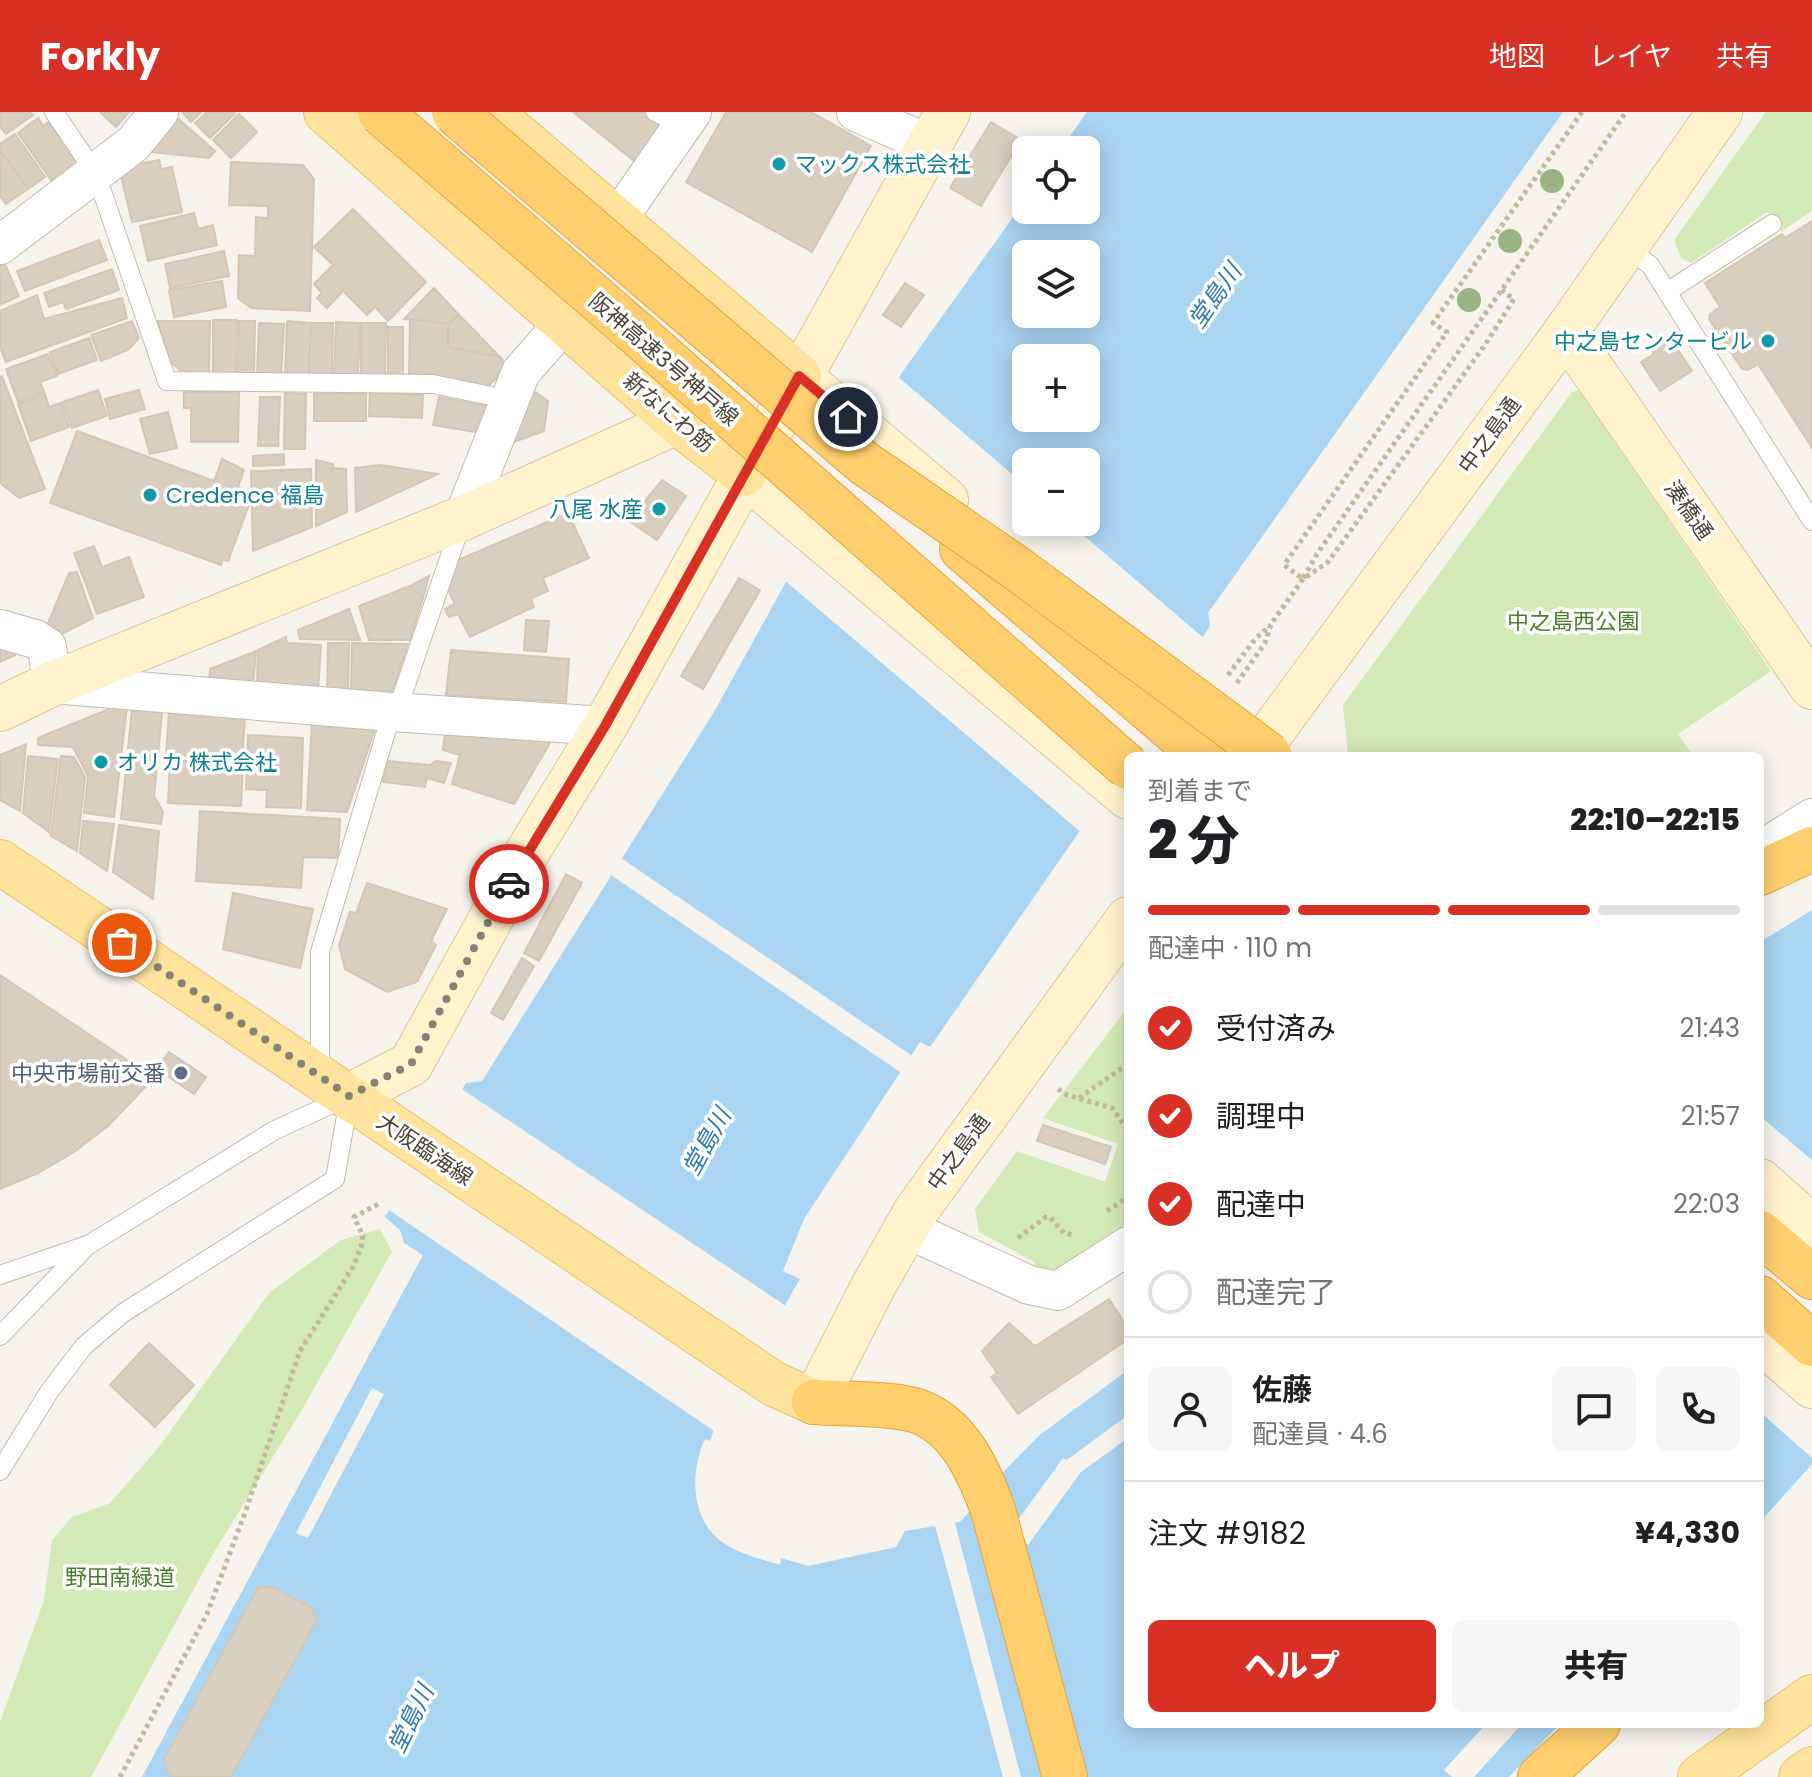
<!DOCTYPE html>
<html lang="ja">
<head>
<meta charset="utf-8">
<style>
	body { margin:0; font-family:Poppins,"Noto Sans JP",sans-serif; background:#f6f6f6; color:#202124; height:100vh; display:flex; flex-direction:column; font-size:30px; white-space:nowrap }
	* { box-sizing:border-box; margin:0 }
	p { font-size:26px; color:#757577 }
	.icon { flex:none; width:44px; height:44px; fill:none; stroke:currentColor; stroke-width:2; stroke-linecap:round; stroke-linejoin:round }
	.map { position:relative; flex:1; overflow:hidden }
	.sheet { position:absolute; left:1124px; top:640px; width:640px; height:976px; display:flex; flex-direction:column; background:#fff; border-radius:12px; box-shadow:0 4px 20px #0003 }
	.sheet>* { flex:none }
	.controls { position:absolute; left:1012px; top:24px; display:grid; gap:16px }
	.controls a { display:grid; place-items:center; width:88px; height:88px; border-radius:12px; background:#fff; box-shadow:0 4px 20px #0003; font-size:40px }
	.pin { position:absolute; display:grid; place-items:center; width:68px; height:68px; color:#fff; margin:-34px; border:4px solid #fff; border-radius:50%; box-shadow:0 2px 8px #0007 }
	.courier { position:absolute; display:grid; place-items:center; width:80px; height:80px; margin:-40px; border:6px solid #d93025; border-radius:50%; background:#fff; color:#222; box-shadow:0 2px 10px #0007 }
	.headline em { font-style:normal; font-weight:800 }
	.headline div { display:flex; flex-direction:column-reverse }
	.headline { display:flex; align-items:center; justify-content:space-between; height:136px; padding:0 24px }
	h1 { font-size:52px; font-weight:800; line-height:60px }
	.bar { display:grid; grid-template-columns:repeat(4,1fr); gap:12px 8px; align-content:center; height:96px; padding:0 24px }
	.bar i { height:10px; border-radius:6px; background:#e0e0e0 }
	.bar .selected { background:#d93025 }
	.bar p { grid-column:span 4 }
	.line { display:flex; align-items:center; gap:20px; padding:0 24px; border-top:2px solid #e0e0e0 }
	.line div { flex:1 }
	.round { display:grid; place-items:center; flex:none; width:84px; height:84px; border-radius:12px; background:#f6f6f6 }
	ol { padding:0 24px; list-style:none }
	li { display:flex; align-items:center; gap:24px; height:88px }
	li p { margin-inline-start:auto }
	li .icon { padding:8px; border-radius:50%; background:#d93025; color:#fff; stroke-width:4 }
	li:last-child { color:#757577 }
	li i { width:44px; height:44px; border:4px solid #e0e0e0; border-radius:50% }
	.cta { display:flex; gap:16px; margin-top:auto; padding:16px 24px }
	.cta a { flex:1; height:92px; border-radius:12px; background:#d93025; color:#fff; font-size:32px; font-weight:800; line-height:92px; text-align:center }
	.cta a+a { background:#f6f6f6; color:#202124 }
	header { display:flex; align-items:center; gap:48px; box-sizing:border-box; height:112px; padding:0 40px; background:#d93025; color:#fff }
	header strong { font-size:38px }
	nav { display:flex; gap:44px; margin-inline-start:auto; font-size:28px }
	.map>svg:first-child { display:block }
	.green { fill:#d2eab5 }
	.water { fill:#a9d4f2; fill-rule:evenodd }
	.pier { fill:#f6f3ec }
	.building { fill:#d8cfc1; stroke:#d3c7b4; stroke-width:2 }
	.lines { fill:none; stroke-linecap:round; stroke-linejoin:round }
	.lane-casing { stroke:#c2bbae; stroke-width:20 }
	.street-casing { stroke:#c2bbae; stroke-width:40 }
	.secondary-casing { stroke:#d6c79b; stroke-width:46 }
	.primary-casing { stroke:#e6c16a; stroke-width:46 }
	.highway-casing { stroke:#e0a43c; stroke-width:46 }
	.path { stroke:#c4b79f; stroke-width:5; stroke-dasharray:4 4; stroke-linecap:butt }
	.lane { stroke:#fff; stroke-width:18 }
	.street { stroke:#fff; stroke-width:38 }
	.secondary { stroke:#fff3cd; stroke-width:44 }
	.primary { stroke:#ffe39c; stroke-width:44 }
	.highway { stroke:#ffcf6e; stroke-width:44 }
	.highway-bridge-casing { stroke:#e0a43c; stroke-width:46; stroke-linecap:butt }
	.highway-bridge { stroke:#ffcf6e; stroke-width:44 }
	.tree { fill:#97b381 }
	.done { stroke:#878178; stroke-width:8; stroke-dasharray:0 14.4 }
	.route { stroke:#d93025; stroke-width:10 }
	.culture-dot { fill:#0f9aa8; stroke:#fff; stroke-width:3 }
	.service-dot { fill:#5c6f8a; stroke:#fff; stroke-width:3 }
	.labels { text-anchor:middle; stroke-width:7; stroke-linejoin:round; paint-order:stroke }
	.culture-label { font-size:22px; fill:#0d838f; stroke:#fff; text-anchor:start }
	.street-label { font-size:22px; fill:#4b4439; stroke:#fff }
	.park-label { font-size:22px; fill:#4a7f2a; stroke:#fff }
	.service-label { font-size:22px; fill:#4e5e75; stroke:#fff; text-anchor:end }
	.water-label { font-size:24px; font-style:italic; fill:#2e7ab2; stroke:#fff }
</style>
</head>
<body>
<header>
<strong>Forkly</strong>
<nav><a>地図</a><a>レイヤ</a><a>共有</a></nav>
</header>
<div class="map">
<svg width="1812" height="1665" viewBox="0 0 1812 1665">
	<rect width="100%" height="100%" fill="#f6f3ec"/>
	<g class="green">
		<path d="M1766,0H1812V99L1781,120L1767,100L1691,151L1681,146L1674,128Z"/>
		<path d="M1579,278L1771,559L1678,622L1693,644H1348L1343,593L1572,280Z"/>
		<path d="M1128,895V1119L1058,1164L1039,1161L1034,1150L979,1120L975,1097L1017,1039L1105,1070L1118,1032L1043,1006Z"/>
		<path d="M380,1117L392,1140L300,1301L213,1442L91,1665H0V1610L44,1488L52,1428L72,1405L110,1391L159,1335L269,1181L341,1128Z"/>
	</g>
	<g class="water">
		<path d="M1087,0H1563L1208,501L1210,514L1077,723L930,935L920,930L804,1107L783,1159L800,1167L714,1317L710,1329L705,1327C690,1359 690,1407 722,1430C739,1442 761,1447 780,1453L781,1446L808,1454L896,1435L905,1419L960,1410L1006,1357L1041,1322L1128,1258V1612H1560L1509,1665H142L423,1143L404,1131L400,1118L385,1105L466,971L482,969L714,600L901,262L1026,87V98H1086V38H1060ZM1026,142H1086V202H1026ZM1026,246H1086V306H1026ZM1026,350H1086V410H1026Z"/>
		<path d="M1812,798V1352L1760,1410V830Z"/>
	</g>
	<g class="pier">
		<path d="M896,263L1026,374V410H1068L1206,528L1083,722L783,467Z"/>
		<path d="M618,744L914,945L903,962L608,761Z"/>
		<path d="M459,975L789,1196L717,1321L386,1096Z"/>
		<path d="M1760,1004L1812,1048V1346L1760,1300Z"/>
		<path d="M372,1276L384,1282L308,1426L296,1421Z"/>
		<path d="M1128,1303V1326L1081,1360L1028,1433L1010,1419L1063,1346L1066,1348L1071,1345Z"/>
		<path d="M954,1407L1021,1665H1003L934,1410Z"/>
		<path d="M1486,1612H1522L1474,1665H1452L1444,1658Z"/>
	</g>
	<g class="building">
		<path d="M0,0H30L33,3L6,22L0,14Z"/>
		<path d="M100,0H129L116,15Z"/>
		<path d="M182,0H201L191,10Z"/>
		<path d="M207,0H234L235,1L210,26L195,11Z"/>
		<path d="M573,0H643L659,8L658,27L638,52Z"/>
		<path d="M726,0H811L871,34L812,140L686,70Z"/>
		<path d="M239,2L257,20L231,46L213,28Z"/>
		<path d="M174,3L215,39L209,46L150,40Z"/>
		<path d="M38,6L43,14L49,10L58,23L61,21L83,53L65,66L61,60L51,68L18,21Z"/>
		<path d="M991,10L1021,28L981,94L950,76Z"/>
		<path d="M15,22L45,65L28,77L0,38V32Z"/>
		<path d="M0,38L28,77L6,92L0,84Z"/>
		<path d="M159,48L161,57L172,55L182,100L132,110L119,56Z"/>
		<path d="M231,50L303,53L314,67L310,199L251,196L238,186L239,143L255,144L256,105L268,106V94L229,93Z"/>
		<path d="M353,97L426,170L388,209L375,195L367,203L343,179L327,196L317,186L322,181L314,172L333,153L314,135Z"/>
		<path d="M194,101L198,117L213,113L217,133L148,149L140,114Z"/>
		<path d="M1812,109V336L1758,252L1748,258L1742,257L1709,207L1710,202L1720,195L1705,171L1782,122L1785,126Z"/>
		<path d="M99,128L107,148L25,179L17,159Z"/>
		<path d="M224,139L229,164L170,176L165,152Z"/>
		<path d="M4,150L19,184L0,193V152Z"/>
		<path d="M112,157L119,178L66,197L63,190L49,195L44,181Z"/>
		<path d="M222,169L226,195L174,205L169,178Z"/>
		<path d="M905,171L924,183L901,215L883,203Z"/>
		<path d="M434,176L459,203L448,212L404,207Z"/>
		<path d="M37,183L44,207L122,186L127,206L6,250L0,235V199Z"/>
		<path d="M459,203L500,245L448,235V212Z"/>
		<path d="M410,207L448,212V235L500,245L504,250L500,263L488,274L409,264Z"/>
		<path d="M213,208H237L236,262H213Z"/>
		<path d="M132,209L139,226L128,238L101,249L91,223Z"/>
		<path d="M158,209H210L209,262H184L170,249Z"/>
		<path d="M239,209H255L254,262L238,261Z"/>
		<path d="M287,209L311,211L309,263L285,262Z"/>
		<path d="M336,210L360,211L358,264L334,263Z"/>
		<path d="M259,211L284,212L281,263L257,262Z"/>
		<path d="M311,211H333L332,263H309Z"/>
		<path d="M361,211H386L385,264H361Z"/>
		<rect x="388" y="215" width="15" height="48"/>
		<path d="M89,226L97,248L58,262L50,240Z"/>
		<path d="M1670,226L1692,259L1660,279L1641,250L1654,242L1652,238Z"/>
		<path d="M48,242L57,264L40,270L44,280L18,290L6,257Z"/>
		<path d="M2,264L45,377L19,386L0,371V265Z"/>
		<path d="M528,275L548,289L544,319L503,334Z"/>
		<path d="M98,278L107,304L72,316L62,290Z"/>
		<path d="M139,278L145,297L110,307L105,287Z"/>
		<path d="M184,280H239L238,330H191V296H184Z"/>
		<path d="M370,280L423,283L422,306L369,304Z"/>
		<path d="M285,281L306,282L305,337H284Z"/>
		<path d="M45,282L49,295L60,291L69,315L31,329L18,292Z"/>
		<rect x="314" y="282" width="52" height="27"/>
		<path d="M260,285H280L278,334H258Z"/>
		<path d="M439,285L486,294L481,321L433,313Z"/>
		<path d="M168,300L177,336L150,342L140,307Z"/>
		<path d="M77,319L214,369L222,347L244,358L238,375L248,379L245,388L250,390L228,449L223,447L221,453L50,391Z"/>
		<path d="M284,342V353L253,354V344Z"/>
		<path d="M316,348L333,352V356L346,357L347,400L316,414Z"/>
		<path d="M380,353L438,362L356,400L355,356Z"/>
		<path d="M311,357L312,415L253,439L251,359Z"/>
		<path d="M662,368L686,384L657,428L629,409Z"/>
		<path d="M568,401L589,446L543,466L548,479L531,486L534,495L470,525L458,502L449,505L445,497L455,492L448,478L458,448Z"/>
		<path d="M94,434L102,455L129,445L144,485L97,502L74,441Z"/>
		<path d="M77,460L93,506L60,523L46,516L69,461Z"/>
		<path d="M429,464L423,486L410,474Z"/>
		<path d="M739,466L760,478L703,577L681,564Z"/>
		<path d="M410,474L423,486L410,528H369L359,494Z"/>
		<path d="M349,497L360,528L300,527L298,518Z"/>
		<path d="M526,508L549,509L546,540L524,538Z"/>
		<path d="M286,525L287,531L321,533L318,580L257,574L258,538Z"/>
		<path d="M0,531L15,535V543L0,550Z"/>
		<path d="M328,531H349L348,581L327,580Z"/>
		<path d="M352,531L408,532L391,583L351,579Z"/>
		<path d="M451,538L569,547L566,590L446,583Z"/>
		<path d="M256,539L253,573L209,570L210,557Z"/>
		<path d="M121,592L127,595L114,705L84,701L88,664L73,635L38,633V626Z"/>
		<path d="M132,597L162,601L154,684L163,700L161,712L121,707Z"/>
		<path d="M169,599L245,605L242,648L166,642Z"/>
		<path d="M312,608L371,611L374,620L347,700L307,698Z"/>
		<path d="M446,613L545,623L550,631L514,692L452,672L460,643L443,638Z"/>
		<path d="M248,623L303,626L301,696L266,695L267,678L246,677Z"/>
		<path d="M26,632L20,699L0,688V643Z"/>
		<path d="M28,644L58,647L49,720L23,701Z"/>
		<path d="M61,644L74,645L85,665L77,739L51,724Z"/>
		<path d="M170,648L243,652L241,694L168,691Z"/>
		<path d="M387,649L430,653L436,649L451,651L444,671L427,666L425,675L383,670Z"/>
		<path d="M200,699L340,707L338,746L303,745L301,776L196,769Z"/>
		<path d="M83,709L114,712L107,759L80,741Z"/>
		<path d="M119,713L159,719L153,787L113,760Z"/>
		<path d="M566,762L582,771L539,849L524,841Z"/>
		<path d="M367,771L447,797L431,829L436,833L417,870L387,880L345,857L339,833L350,800L356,801Z"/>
		<path d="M233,781L313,797L300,856L223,837Z"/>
		<path d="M522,846L534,854L503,908L491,901Z"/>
		<path d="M0,863L154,966L108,1014L74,1040L38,1061L0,1077Z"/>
		<path d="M169,940L206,965L194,982L157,957Z"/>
		<path d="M1043,1013L1111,1035L1105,1052L1037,1029Z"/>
		<path d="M1109,1187L1128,1216V1227L1018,1302L991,1265L997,1261L982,1239L1009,1211L1035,1234Z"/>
		<path d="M149,1231L194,1273L155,1315L110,1273Z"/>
		<path d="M272,1475L312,1496L316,1509L231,1665H175L169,1662L164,1647L258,1476Z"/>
	</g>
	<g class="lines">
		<g class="lane-casing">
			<g id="lane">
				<path d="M54,0L96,62L167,269L433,272L510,288"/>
				<path d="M655,0L683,13"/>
				<path d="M1625,135L1650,153L1812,409"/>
				<path d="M1667,180L1772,112"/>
				<path d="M320,963V840L392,600L402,584L461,412"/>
				<path d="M0,1163L90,1132L275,1018L345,986"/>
				<path d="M0,1224L87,1134"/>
				<path d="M0,1359L49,1280L84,1234L123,1201L335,1067L349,987"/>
			</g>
		</g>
		<g class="street-casing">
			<g id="street">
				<path d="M856,0L929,32"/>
				<path d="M617,108L692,0"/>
				<path d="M0,133L133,32L159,0"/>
				<path d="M463,406L521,260L566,209"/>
				<path d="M0,517L35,527L47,535L52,572L392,600L605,614"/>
				<path d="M1760,739L1812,706"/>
				<path d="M905,1116L1029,1173L1058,1179L1128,1134"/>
			</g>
		</g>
		<g class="secondary-casing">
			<g id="secondary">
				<path d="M1560,228L1581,242L1587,250L1812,575"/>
				<path d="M799,264L946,388"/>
				<path d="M744,362L1128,685"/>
				<path d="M0,597L52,572L463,406L677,310"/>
				<path d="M1254,644L1560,228L1720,0"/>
				<path d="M349,984L411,952L528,739L605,614L948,0"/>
				<path d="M1760,1069L1812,1115"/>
				<path d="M1760,1228L1812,1274"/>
				<path d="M814,1290L874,1173L916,1099L1128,807"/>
			</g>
		</g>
		<g class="primary-casing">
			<g id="primary">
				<path d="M326,0L677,310L744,362"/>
				<path d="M490,0L799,264"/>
				<path d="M0,750L774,1272L814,1290"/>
				<path d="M1700,1665L1812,1585"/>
				<path d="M1801,1665L1812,1657"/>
			</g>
		</g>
		<g class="highway-casing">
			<g id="highway">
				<path d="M962,437L1203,644"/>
				<path d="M1760,761L1812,737"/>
				<path d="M1760,1121L1812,1165"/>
				<path d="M1760,1186L1812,1232"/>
				<path d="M814,1290C841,1292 890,1291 914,1298C958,1311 979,1359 993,1398L1065,1665"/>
				<path d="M1540,1665L1598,1612"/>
			</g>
		</g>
		<g class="path">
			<path d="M1582,0L1433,211L1447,220L1284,453L1303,467L1317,442L1626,0"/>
			<path d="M1228,563L1256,526L1271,513"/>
			<path d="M1237,571L1265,531L1271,512L1303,467L1328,450L1485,233L1514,187L1500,177"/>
			<path d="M1058,977L1067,983L1112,996L1128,1018"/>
			<path d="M1079,986L1128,952"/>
			<path d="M1107,1099L1128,1085"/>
			<path d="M1018,1126L1046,1105H1050L1064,1121L1073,1123"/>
			<path d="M120,1665L207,1502L246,1398L300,1239L353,1155L361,1135L363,1124L354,1105L380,1091"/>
		</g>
		<use href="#lane" class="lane"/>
		<use href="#street" class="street"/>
		<use href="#secondary" class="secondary"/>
		<use href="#primary" class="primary"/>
		<use href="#highway" class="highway"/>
		<g class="highway-bridge-casing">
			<g id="highway-bridge">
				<path d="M380,0L634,219L1128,655"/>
				<path d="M454,0L864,351L1015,455L1270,644"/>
			</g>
		</g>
		<use href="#highway-bridge" class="highway-bridge"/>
	</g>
	<g class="tree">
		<circle cx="1552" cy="69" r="12"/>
		<circle cx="1510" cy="129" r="12"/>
		<circle cx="1469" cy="188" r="12"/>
	</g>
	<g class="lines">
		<path class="done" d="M122,831L349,984L411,952L509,772"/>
		<path class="route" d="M509,772L605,614L799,264L848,305"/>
	</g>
	<g class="culture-dot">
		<circle cx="779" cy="52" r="8"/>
		<circle cx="1768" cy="229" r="8"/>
		<circle cx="150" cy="383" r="8"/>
		<circle cx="659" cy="397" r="8"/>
		<circle cx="101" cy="650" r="8"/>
	</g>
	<circle class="service-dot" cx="181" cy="961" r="8"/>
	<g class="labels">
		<g class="culture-label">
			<text x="795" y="60">マックス株式会社</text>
			<text x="1752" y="237" text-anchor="end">中之島センタービル</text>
			<text x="166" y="391">Credence 福島</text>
			<text x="643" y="405" text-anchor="end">八尾 水産</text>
			<text x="117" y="658">オリカ 株式会社</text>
		</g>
		<g class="street-label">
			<text transform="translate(664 247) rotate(41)" y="8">阪神高速3号神戸線</text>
			<text transform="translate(669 300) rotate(40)" y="8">新なにわ筋</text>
			<text transform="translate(1489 323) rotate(-54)" y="8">中之島通</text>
			<text transform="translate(1689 398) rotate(55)" y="8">湊橋通</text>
			<text transform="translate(425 1037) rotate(34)" y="8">大阪臨海線</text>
			<text transform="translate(958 1040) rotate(-54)" y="8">中之島通</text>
		</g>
		<g class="park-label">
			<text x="1573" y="517">中之島西公園</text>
			<text x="120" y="1473">野田南緑道</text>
		</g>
		<g class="service-label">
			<text x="165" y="969">中央市場前交番</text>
		</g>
		<g class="water-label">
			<text transform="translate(1215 184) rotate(-55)" y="8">堂島川</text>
			<text transform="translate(707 1030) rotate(-61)" y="8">堂島川</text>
			<text transform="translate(411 1607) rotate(-64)" y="8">堂島川</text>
		</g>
	</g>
</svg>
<div class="controls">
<a><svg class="icon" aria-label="locate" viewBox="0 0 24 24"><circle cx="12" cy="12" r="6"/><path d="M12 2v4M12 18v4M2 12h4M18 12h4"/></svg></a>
<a><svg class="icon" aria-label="layers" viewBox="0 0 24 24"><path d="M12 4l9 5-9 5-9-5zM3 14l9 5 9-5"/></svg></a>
<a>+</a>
<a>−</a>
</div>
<div class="pin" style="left:122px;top:831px;background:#ea580c"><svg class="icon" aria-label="bag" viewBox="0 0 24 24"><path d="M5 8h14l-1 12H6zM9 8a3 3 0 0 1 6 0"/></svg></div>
<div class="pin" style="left:848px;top:305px;background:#1f2937"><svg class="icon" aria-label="home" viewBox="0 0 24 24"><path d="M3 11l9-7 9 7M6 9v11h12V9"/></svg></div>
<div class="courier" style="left:509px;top:772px"><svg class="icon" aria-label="car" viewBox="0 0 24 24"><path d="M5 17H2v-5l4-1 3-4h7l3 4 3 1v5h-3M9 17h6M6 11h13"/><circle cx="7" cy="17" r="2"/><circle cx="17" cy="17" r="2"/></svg></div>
<section class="sheet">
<div class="headline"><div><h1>2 分</h1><p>到着まで</p></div><em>22:10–22:15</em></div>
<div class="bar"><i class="selected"></i><i class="selected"></i><i class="selected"></i><i></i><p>配達中 · 110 m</p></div>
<ol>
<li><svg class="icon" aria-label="check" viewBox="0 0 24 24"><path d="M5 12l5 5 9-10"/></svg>受付済み<p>21:43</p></li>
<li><svg class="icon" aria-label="check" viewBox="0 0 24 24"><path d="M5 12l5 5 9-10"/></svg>調理中<p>21:57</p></li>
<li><svg class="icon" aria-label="check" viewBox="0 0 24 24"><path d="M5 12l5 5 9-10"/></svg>配達中<p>22:03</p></li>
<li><i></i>配達完了</li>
</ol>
<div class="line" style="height:144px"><a class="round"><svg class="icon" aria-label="person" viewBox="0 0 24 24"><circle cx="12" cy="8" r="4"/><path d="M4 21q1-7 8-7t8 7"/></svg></a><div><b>佐藤</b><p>配達員 · 4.6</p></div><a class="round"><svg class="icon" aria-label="chat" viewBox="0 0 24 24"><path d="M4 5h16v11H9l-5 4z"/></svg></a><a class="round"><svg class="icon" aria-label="phone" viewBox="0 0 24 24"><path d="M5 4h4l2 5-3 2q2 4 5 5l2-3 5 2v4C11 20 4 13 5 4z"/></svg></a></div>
<div class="line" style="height:104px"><div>注文 #9182</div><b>¥4,330</b></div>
<div class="cta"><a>ヘルプ</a><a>共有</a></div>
</section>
</div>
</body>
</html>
